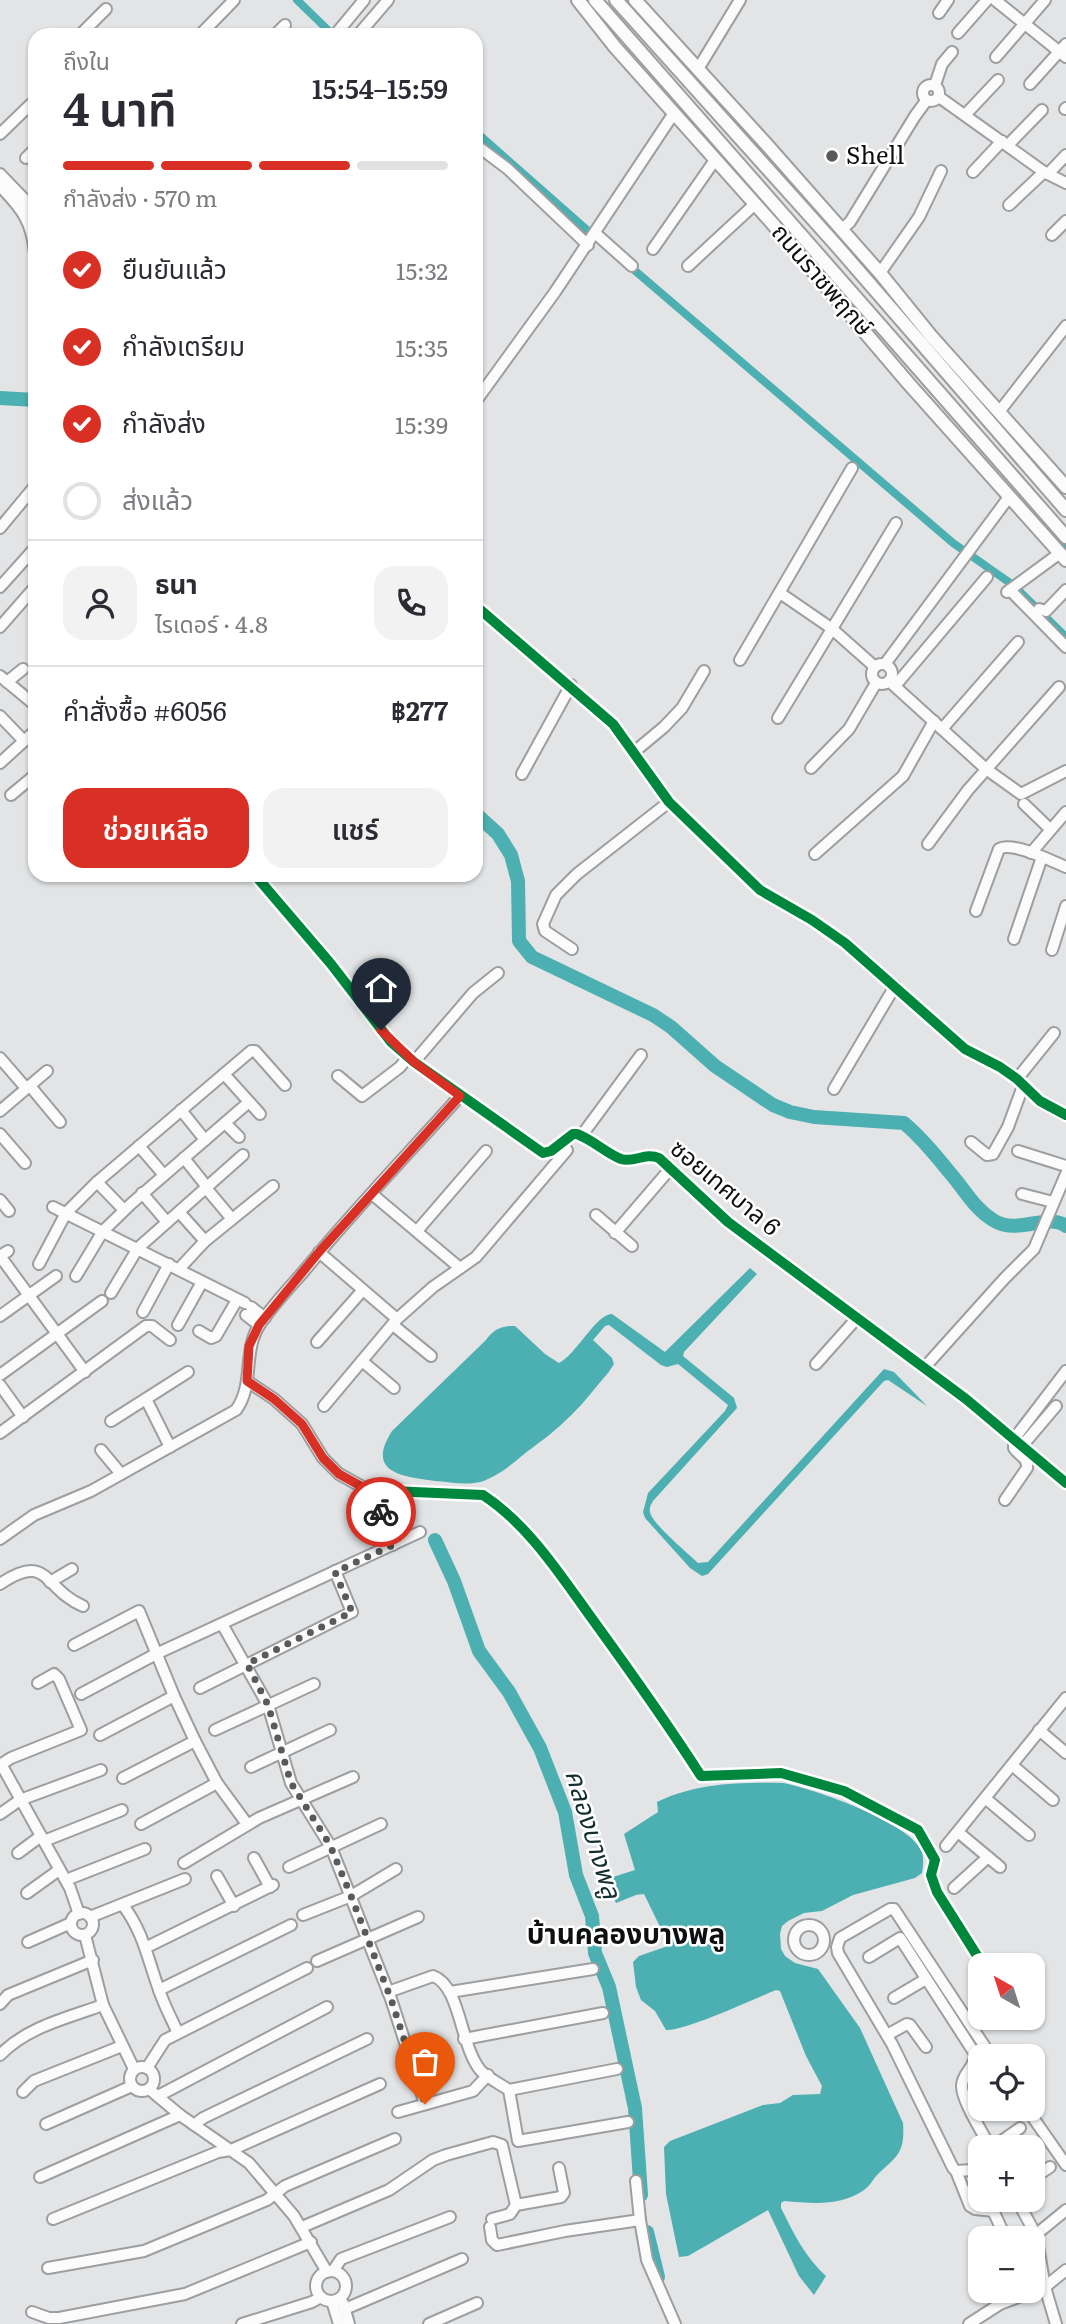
<!DOCTYPE html>
<html lang="th">
<head>
<meta charset="utf-8">
<style>
	body { margin:0; font-family:Literata,"Noto Sans Thai",serif; background:#f2f2f3; color:#2b2b33; height:100vh; display:flex; flex-direction:column; font-size:26px; white-space:nowrap }
	* { box-sizing:border-box; margin:0 }
	p { font-size:23px; color:#7c7c81 }
	.icon { flex:none; width:38px; height:38px; fill:none; stroke:currentColor; stroke-width:2; stroke-linecap:round; stroke-linejoin:round }
	.map { position:relative; flex:1; overflow:hidden }
	.sheet { position:absolute; left:28px; top:28px; width:455px; height:854px; display:flex; flex-direction:column; background:#fff; border-radius:21px; box-shadow:0 2px 5px #0004 }
	.sheet>* { flex:none }
	.needle { width:46px; rotate:321deg }
	.fabs { position:absolute; left:968px; top:1953px; display:grid; gap:14px }
	.fabs a { display:grid; place-items:center; width:77px; height:77px; border-radius:14px; background:#fff; box-shadow:0 2px 5px #0004; font-size:35px }
	.pin { position:absolute; display:grid; place-items:center; width:60px; height:60px; color:#fff; margin:-72px -30px; border-radius:50% 50% 50% 0; rotate:-45deg; box-shadow:0 0 7px #0007 }
	.pin .icon { rotate:45deg }
	.courier { position:absolute; display:grid; place-items:center; width:70px; height:70px; margin:-35px; border:5px solid #d93025; border-radius:50%; background:#fff; color:#222; box-shadow:0 2px 9px #0007 }
	.summary em { font-style:normal; font-weight:600 }
	.summary div { display:flex; flex-direction:column-reverse }
	.summary { display:flex; align-items:center; justify-content:space-between; height:119px; padding:0 35px }
	h1 { font-size:46px; font-weight:600; line-height:52px }
	.bar { display:grid; grid-template-columns:repeat(4,1fr); gap:10px 7px; align-content:center; height:84px; padding:0 35px }
	.bar i { height:9px; border-radius:5px; background:#e1e1e2 }
	.bar .selected { background:#d93025 }
	.bar p { grid-column:span 4 }
	.line { display:flex; align-items:center; gap:18px; padding:0 35px; border-top:2px solid #e1e1e2 }
	.line div { flex:1 }
	.round { display:grid; place-items:center; flex:none; width:74px; height:74px; border-radius:21px; background:#f2f2f3 }
	ol { padding:0 35px; list-style:none }
	li { display:flex; align-items:center; gap:21px; height:77px }
	li p { margin-inline-start:auto }
	li .icon { padding:7px; border-radius:50%; background:#d93025; color:#fff; stroke-width:4 }
	li:last-child { color:#7c7c81 }
	li i { width:38px; height:38px; border:4px solid #e1e1e2; border-radius:50% }
	.action { display:flex; gap:14px; margin-top:auto; padding:14px 35px }
	.action a { flex:1; height:80px; border-radius:21px; background:#d93025; color:#fff; font-size:28px; font-weight:600; line-height:80px; text-align:center }
	.action a+a { background:#f2f2f3; color:#2b2b33 }
	.map>svg:first-child { display:block }
	.water { fill:#4cafb1 }
	.lines { fill:none; stroke-linecap:round; stroke-linejoin:round }
	.canal { stroke:#4cafb1; stroke-width:8 }
	.river { stroke:#4cafb1; stroke-width:14 }
	.minor-casing { stroke:#9d9ea0; stroke-width:14 }
	.major-casing { stroke:#9d9ea0; stroke-width:16 }
	.minor { stroke:#fbfbfb; stroke-width:10 }
	.major { stroke:#fbfbfb; stroke-width:12 }
	.cycleway-casing { stroke:#fff; stroke-width:15 }
	.cycleway { stroke:#00873e; stroke-width:10 }
	.done { stroke:#585a5b; stroke-width:7; stroke-dasharray:0 12.6 }
	.route { stroke:#d93025; stroke-width:9 }
	.poi-dot { fill:#585a5b; stroke:#fff; stroke-width:2.5 }
	.labels { text-anchor:middle; stroke-width:5; stroke-linejoin:round; paint-order:stroke }
	.poi-label { font-size:24px; fill:#0e0f10; stroke:#fff; text-anchor:start }
	.street-label { font-size:24px; fill:#0e0f10; stroke:#fff }
	.water-label { font-size:26px; font-style:italic; fill:#152f2f; stroke:#fff }
	.quarter-label { font-size:28px; font-weight:bold; fill:#0e0f10; stroke:#fff }
</style>
</head>
<body>
<div class="map">
<svg width="1066" height="2324" viewBox="0 0 1066 2324">
	<rect width="100%" height="100%" fill="#e2e4e6"/>
	<g class="water">
		<path d="M750,1268L757,1274L684,1352L683,1356L734,1398L737,1408L653,1501C651,1505 649,1507 650,1512C652,1524 688,1553 698,1563L708,1562L884,1369L894,1372L927,1406L888,1380L884,1381L708,1574L702,1576L690,1568L645,1518L643,1512L648,1493L725,1411L728,1405L678,1364L667,1367L661,1365L609,1325L605,1326L593,1340L612,1358L614,1364L608,1373C594,1389 581,1407 565,1421C553,1433 537,1444 523,1455C513,1463 501,1474 488,1479C473,1487 452,1482 435,1481C403,1477 365,1473 392,1431L485,1341C493,1330 501,1325 515,1326L545,1354L559,1363C577,1354 595,1315 612,1314L665,1352Z"/>
		<path d="M783,1783C812,1788 912,1823 922,1852C924,1858 923,1867 922,1873L915,1878L853,1895L822,1911L804,1913L788,1921L782,1926L780,1934L781,1949L785,1956L795,1963L818,1969L860,2028L903,2123C905,2152 898,2156 878,2174C873,2179 870,2186 864,2190C840,2207 811,2203 784,2201L781,2203V2208C794,2234 805,2257 826,2276L814,2295L799,2276L768,2210L688,2256L679,2257L666,2194L664,2147L670,2141L763,2105L780,2103L793,2095L820,2094L822,2086L806,2056L780,1991L776,1990C754,1999 686,2031 666,2030L655,2011L641,2000L636,1987L633,1962L639,1956L665,1947L668,1943L644,1894L636,1895L616,1903L607,1885L610,1878L635,1870L624,1834L658,1812L657,1802C696,1783 740,1782 783,1783Z"/>
	</g>
	<g class="lines">
		<g class="canal">
			<path d="M297,0L333,35"/>
			<path d="M476,132L595,237"/>
			<path d="M626,263L953,543L1013,585L1066,637"/>
			<path d="M1055,555L1066,545"/>
		</g>
		<g class="river">
			<path d="M0,398L35,400"/>
			<path d="M476,814L498,834L511,855L518,881L519,941L532,957L653,1015L671,1027L715,1066L773,1105L790,1112L814,1117L904,1123C925,1141 942,1163 959,1184C969,1197 978,1211 993,1220C1017,1236 1047,1212 1066,1226"/>
			<path d="M435,1540L454,1581L479,1651L509,1692L540,1748L565,1812L576,1875L592,1916L595,1953L609,1987L635,2108L641,2195"/>
			<path d="M647,2232L658,2277"/>
		</g>
		<g class="minor-casing">
			<g id="minor">
				<path d="M995,0L1066,57"/>
				<path d="M939,13L948,0"/>
				<path d="M958,33L987,0"/>
				<path d="M80,35L106,9"/>
				<path d="M200,35L234,0"/>
				<path d="M275,35L285,25"/>
				<path d="M335,35L364,0"/>
				<path d="M358,35L388,0"/>
				<path d="M996,57L1045,0"/>
				<path d="M698,69L740,0"/>
				<path d="M1030,84L1066,44"/>
				<circle cx="931" cy="93" r="8"/>
				<path d="M935,85L942,64L952,52"/>
				<path d="M939,97L1044,172L1066,183"/>
				<path d="M1065,109L1066,108"/>
				<path d="M965,115L998,80"/>
				<path d="M0,134L31,104"/>
				<path d="M476,145L508,169L588,245"/>
				<path d="M1008,145L1042,110"/>
				<path d="M26,158L35,149"/>
				<path d="M973,172L1002,141"/>
				<path d="M0,174L26,201L28,206L25,214"/>
				<path d="M1048,174L1066,155"/>
				<path d="M0,186C22,209 32,221 35,254"/>
				<path d="M1009,205L1044,172"/>
				<path d="M841,230L850,222L915,116L926,101"/>
				<path d="M595,233L632,266"/>
				<path d="M1052,235L1066,221"/>
				<path d="M653,249L715,160"/>
				<path d="M688,266L755,204"/>
				<path d="M880,273L919,217L941,171"/>
				<path d="M476,401L555,292L674,113"/>
				<path d="M999,412L1066,326"/>
				<path d="M0,528L35,486"/>
				<path d="M0,587L35,548"/>
				<path d="M1010,590L1066,647"/>
				<path d="M1007,592L1060,553"/>
				<path d="M780,593L831,628L875,667"/>
				<path d="M476,606L613,724L669,802L760,890L812,920L845,943L965,1049L1000,1067L1017,1079L1040,1101L1066,1115"/>
				<path d="M1039,609L1046,611L1066,590"/>
				<path d="M0,627L35,587"/>
				<path d="M740,660L852,468"/>
				<circle cx="882" cy="674" r="10"/>
				<path d="M885,664L1009,497"/>
				<path d="M0,676L35,705"/>
				<path d="M889,681L986,769L1021,794L1066,771"/>
				<path d="M7,682L23,669"/>
				<path d="M895,686L987,577"/>
				<path d="M0,716L24,741"/>
				<path d="M778,718L896,523"/>
				<path d="M942,729L1018,642"/>
				<path d="M634,752L664,727L682,708L704,671"/>
				<path d="M0,763L35,731"/>
				<path d="M811,768L849,729L876,683"/>
				<path d="M522,774L571,685"/>
				<path d="M11,795L35,775"/>
				<path d="M1024,804L1050,829"/>
				<path d="M928,844L968,790L1059,687"/>
				<path d="M1031,853L1066,812"/>
				<path d="M815,854L903,776L934,721"/>
				<path d="M255,875L331,964L391,1042L414,1062L543,1153L551,1151L573,1134H577C593,1140 606,1153 621,1159C635,1163 645,1152 659,1158L728,1222L966,1399L1066,1483"/>
				<path d="M976,911L999,849C1013,841 1051,861 1066,867"/>
				<path d="M1014,939L1042,857"/>
				<path d="M572,949L545,931L543,924L556,895L577,874L669,802"/>
				<path d="M1052,950L1066,906"/>
				<path d="M0,1058L26,1088"/>
				<path d="M414,1062L473,993L498,973"/>
				<path d="M224,1074L260,1114"/>
				<path d="M338,1076L362,1096L400,1067L408,1057"/>
				<path d="M1017,1079L1054,1033"/>
				<path d="M30,1086L60,1122"/>
				<path d="M834,1089L895,986"/>
				<path d="M181,1110L205,1140"/>
				<path d="M0,1111L47,1071"/>
				<path d="M225,1123L239,1137"/>
				<path d="M0,1134L25,1163"/>
				<path d="M582,1135L641,1055"/>
				<path d="M971,1142L987,1155L993,1154L1008,1127L1023,1086"/>
				<path d="M139,1146L164,1175"/>
				<path d="M1018,1151L1066,1166"/>
				<path d="M184,1158L207,1187"/>
				<path d="M97,1182L124,1210"/>
				<path d="M206,1188L232,1219"/>
				<path d="M142,1193L167,1222"/>
				<path d="M372,1194L460,1268"/>
				<path d="M1022,1194L1053,1202"/>
				<path d="M0,1200L9,1211"/>
				<path d="M53,1207L245,1303"/>
				<path d="M179,1212L205,1241"/>
				<path d="M596,1215L632,1246"/>
				<path d="M417,1231L486,1151"/>
				<path d="M615,1233L670,1169"/>
				<path d="M8,1251L0,1256L85,1372"/>
				<path d="M319,1252L397,1319"/>
				<path d="M39,1264L66,1213L97,1182L251,1051H255L285,1085"/>
				<path d="M179,1269L205,1241L273,1186"/>
				<path d="M76,1276L103,1231L132,1203L249,1102"/>
				<path d="M111,1293L138,1248L243,1155"/>
				<path d="M251,1307L265,1318"/>
				<path d="M143,1312L169,1264"/>
				<path d="M246,1315L259,1325"/>
				<path d="M0,1316L56,1276"/>
				<path d="M178,1325L202,1282"/>
				<path d="M393,1325L431,1356"/>
				<path d="M199,1331L211,1338L216,1336L237,1300"/>
				<path d="M317,1342L362,1291"/>
				<path d="M362,1361L394,1388"/>
				<path d="M816,1364L857,1318"/>
				<path d="M924,1368L1004,1279L1034,1249L1066,1174"/>
				<path d="M0,1375L102,1301"/>
				<path d="M247,1381L274,1399L302,1424L323,1458L339,1474L368,1490L381,1511L393,1545"/>
				<path d="M0,1385L23,1417"/>
				<path d="M146,1399L170,1447"/>
				<path d="M324,1406L397,1319L433,1287L476,1257L567,1150"/>
				<path d="M111,1421L188,1372"/>
				<path d="M0,1433L146,1326H152L170,1340"/>
				<path d="M1022,1446L1056,1406"/>
				<path d="M101,1450L121,1474"/>
				<path d="M368,1490L483,1495C529,1525 561,1576 593,1620C630,1671 667,1723 701,1776L781,1773L844,1791L918,1830L935,1860L931,1875L937,1892L983,1965"/>
				<path d="M1005,1500L1027,1468C1028,1457 1019,1456 1014,1448V1439L1066,1371"/>
				<path d="M0,1539L34,1515L91,1491L236,1410C255,1384 242,1351 260,1324C272,1306 289,1288 304,1271C353,1211 408,1154 460,1096"/>
				<path d="M50,1582L72,1569"/>
				<path d="M0,1584C49,1551 43,1589 83,1606"/>
				<path d="M222,1624L268,1705L291,1783L331,1847L391,1999L425,2104"/>
				<path d="M74,1645L139,1611L174,1696L195,1741L217,1783L247,1824"/>
				<path d="M200,1688L352,1612L335,1571"/>
				<path d="M81,1694L156,1654L420,1532"/>
				<path d="M215,1730L314,1684"/>
				<path d="M1039,1730L1066,1753"/>
				<path d="M100,1735L174,1696"/>
				<path d="M1,1764L70,1888L79,1914"/>
				<path d="M0,1765L11,1758L81,1730L59,1679L54,1674L38,1683"/>
				<path d="M1012,1765L1053,1800"/>
				<path d="M251,1767L330,1730"/>
				<path d="M123,1778L195,1741"/>
				<path d="M985,1798L1029,1835"/>
				<path d="M0,1814L20,1800L101,1770"/>
				<path d="M141,1824L217,1783"/>
				<path d="M958,1832L1000,1867"/>
				<path d="M44,1841L122,1810"/>
				<path d="M946,1846L1066,1698"/>
				<path d="M18,1853L41,1836"/>
				<path d="M254,1858L270,1887"/>
				<path d="M184,1863L259,1818L353,1777"/>
				<path d="M289,1867L381,1824"/>
				<path d="M217,1876L234,1906"/>
				<path d="M66,1880L145,1849"/>
				<path d="M954,1888L988,1857"/>
				<path d="M27,1893L59,1870"/>
				<path d="M123,1905C143,1932 147,1956 158,1987C163,2003 171,2018 178,2033"/>
				<circle cx="82" cy="1924" r="11"/>
				<path d="M303,1915L351,1896L396,1869"/>
				<path d="M90,1917L185,1879"/>
				<circle cx="809" cy="1940" r="15"/>
				<path d="M85,1935L103,2005L134,2069"/>
				<path d="M28,1942L71,1923"/>
				<path d="M147,1947L273,1885"/>
				<path d="M869,1957L900,1938L975,2054C976,2067 963,2072 962,2085C961,2100 983,2133 990,2147"/>
				<path d="M317,1961L418,1917"/>
				<path d="M159,1990L291,1925"/>
				<path d="M388,1992L433,1976C461,1986 460,2047 481,2071C488,2078 500,2084 509,2090L518,2141L628,2122"/>
				<path d="M450,1992L593,1969"/>
				<path d="M894,1998L926,1979"/>
				<path d="M0,2004L8,1995L93,1960"/>
				<path d="M968,2021L980,2010"/>
				<path d="M887,2035L907,2024L910,2025L926,2047"/>
				<path d="M464,2039L603,2013"/>
				<path d="M0,2055C27,2027 67,2018 103,2005"/>
				<circle cx="142" cy="2079" r="12"/>
				<path d="M147,2068L165,2040L307,1968"/>
				<path d="M149,2089L180,2115L249,2163L294,2216L327,2272"/>
				<path d="M509,2090L617,2069"/>
				<path d="M23,2092L34,2081L122,2046"/>
				<path d="M158,2096L327,2007"/>
				<path d="M967,2103L980,2094"/>
				<path d="M1027,2109L1066,2165"/>
				<path d="M398,2112L473,2091L488,2075"/>
				<path d="M46,2124L132,2086"/>
				<path d="M194,2125L203,2118L367,2039"/>
				<path d="M993,2147L1020,2128"/>
				<path d="M956,2171L970,2206L975,2209L994,2211"/>
				<path d="M40,2177L180,2115"/>
				<path d="M1032,2179L1050,2167"/>
				<path d="M636,2181L640,2220L647,2260L675,2324"/>
				<path d="M980,2184L972,2170L956,2171L953,2168L892,2044L838,1953L837,1947L840,1938L890,1909H894L991,2056"/>
				<path d="M988,2200L1004,2234"/>
				<path d="M1017,2200L1036,2235L1045,2287L1056,2324"/>
				<path d="M516,2205L561,2197L564,2193L559,2168"/>
				<path d="M53,2219L218,2152L231,2150L380,2084"/>
				<path d="M302,2227L389,2190L433,2160L446,2155L493,2142L502,2145L516,2205L510,2214L492,2219"/>
				<path d="M490,2227L492,2240L497,2245L565,2231L640,2220"/>
				<path d="M1033,2237L1066,2210"/>
				<path d="M48,2268L144,2251L267,2200L285,2186L395,2139"/>
				<path d="M333,2271L341,2259L450,2217"/>
				<circle cx="331" cy="2286" r="15"/>
				<path d="M332,2301L339,2324"/>
				<path d="M343,2303L349,2324"/>
				<path d="M345,2309L462,2259"/>
				<path d="M32,2312L49,2318H59L185,2294L311,2242"/>
				<path d="M242,2324L312,2302L321,2297"/>
				<path d="M429,2324L477,2303"/>
				<path d="M969,2324L1000,2304L1045,2287L1066,2270"/>
			</g>
		</g>
		<g class="major-casing">
			<g id="major">
				<path d="M578,0L615,47L772,223L909,384L1066,560"/>
				<path d="M595,0L1066,537"/>
				<path d="M616,0L836,245L1066,510"/>
				<path d="M635,0L767,145L880,273L931,336L1066,487"/>
			</g>
		</g>
		<use href="#minor" class="minor"/>
		<use href="#major" class="major"/>
		<g class="cycleway-casing">
			<g id="cycleway">
				<path d="M476,606L613,724L669,802L760,890L812,920L845,943L965,1049L1000,1067L1017,1079L1040,1101L1066,1115"/>
				<path d="M255,875L331,964L391,1042L414,1062L543,1153L551,1151L573,1134H577C593,1140 606,1153 621,1159C635,1163 645,1152 659,1158L728,1222L966,1399L1066,1483"/>
				<path d="M368,1490L483,1495C529,1525 561,1576 593,1620C630,1671 667,1723 701,1776L781,1773L844,1791L918,1830L935,1860L931,1875L937,1892L983,1965"/>
			</g>
		</g>
		<use href="#cycleway" class="cycleway"/>
	</g>
	<g class="lines">
		<path class="done" d="M381,1512L393,1545L335,1572L352,1612L247,1664L268,1705L291,1783L330,1845L351,1896L391,1999L425,2104"/>
		<path class="route" d="M381,1512L368,1490L339,1474L323,1458L302,1424L274,1399L247,1381L249,1346L259,1325L319,1252L460,1096L414,1062L381,1030"/>
	</g>
	<circle class="poi-dot" cx="832" cy="156" r="7"/>
	<g class="labels">
		<g class="poi-label">
			<text x="846" y="164">Shell</text>
		</g>
		<g class="street-label">
			<text transform="translate(822 280) rotate(49)" y="8">ถนนราชพฤกษ์</text>
			<text transform="translate(725 1188) rotate(40)" y="8">ซอยเทศบาล 6</text>
		</g>
		<g class="water-label">
			<text transform="translate(593 1834) rotate(73)" y="9">คลองบางพลู</text>
		</g>
		<g class="quarter-label">
			<text x="626" y="1944">บ้านคลองบางพลู</text>
		</g>
	</g>
</svg>
<div class="fabs">
<a><svg class="needle" viewBox="-14 -14 28 28"><path d="M0-13l5 13h-10z" fill="#e53935"/><path d="M0 13l5-13h-10z" fill="#7c7c81"/></svg></a>
<a><svg class="icon" aria-label="locate" viewBox="0 0 24 24"><circle cx="12" cy="12" r="6"/><path d="M12 2v4M12 18v4M2 12h4M18 12h4"/></svg></a>
<a>+</a>
<a>−</a>
</div>
<div class="pin" style="left:425px;top:2104px;background:#ea580c"><svg class="icon" aria-label="bag" viewBox="0 0 24 24"><path d="M5 8h14l-1 12H6zM9 8a3 3 0 0 1 6 0"/></svg></div>
<div class="pin" style="left:381px;top:1030px;background:#1f2937"><svg class="icon" aria-label="home" viewBox="0 0 24 24"><path d="M3 11l9-7 9 7M6 9v11h12V9"/></svg></div>
<div class="courier" style="left:381px;top:1512px"><svg class="icon" aria-label="bike" viewBox="0 0 24 24"><circle cx="6" cy="16" r="4"/><circle cx="18" cy="16" r="4"/><path d="M6 16l4-8h5l3 8M10 8l3 8H6M13 5h3"/></svg></div>
<section class="sheet">
<div class="summary"><div><h1>4 นาที</h1><p>ถึงใน</p></div><em>15:54–15:59</em></div>
<div class="bar"><i class="selected"></i><i class="selected"></i><i class="selected"></i><i></i><p>กำลังส่ง · 570 m</p></div>
<ol>
<li><svg class="icon" aria-label="check" viewBox="0 0 24 24"><path d="M5 12l5 5 9-10"/></svg>ยืนยันแล้ว<p>15:32</p></li>
<li><svg class="icon" aria-label="check" viewBox="0 0 24 24"><path d="M5 12l5 5 9-10"/></svg>กำลังเตรียม<p>15:35</p></li>
<li><svg class="icon" aria-label="check" viewBox="0 0 24 24"><path d="M5 12l5 5 9-10"/></svg>กำลังส่ง<p>15:39</p></li>
<li><i></i>ส่งแล้ว</li>
</ol>
<div class="line" style="height:126px"><a class="round"><svg class="icon" aria-label="person" viewBox="0 0 24 24"><circle cx="12" cy="8" r="4"/><path d="M4 21q1-7 8-7t8 7"/></svg></a><div><b>ธนา</b><p>ไรเดอร์ · 4.8</p></div><a class="round"><svg class="icon" aria-label="phone" viewBox="0 0 24 24"><path d="M5 4h4l2 5-3 2q2 4 5 5l2-3 5 2v4C11 20 4 13 5 4z"/></svg></a></div>
<div class="line" style="height:91px"><div>คำสั่งซื้อ #6056</div><b>฿277</b></div>
<div class="action"><a>ช่วยเหลือ</a><a>แชร์</a></div>
</section>
</div>
</body>
</html>
